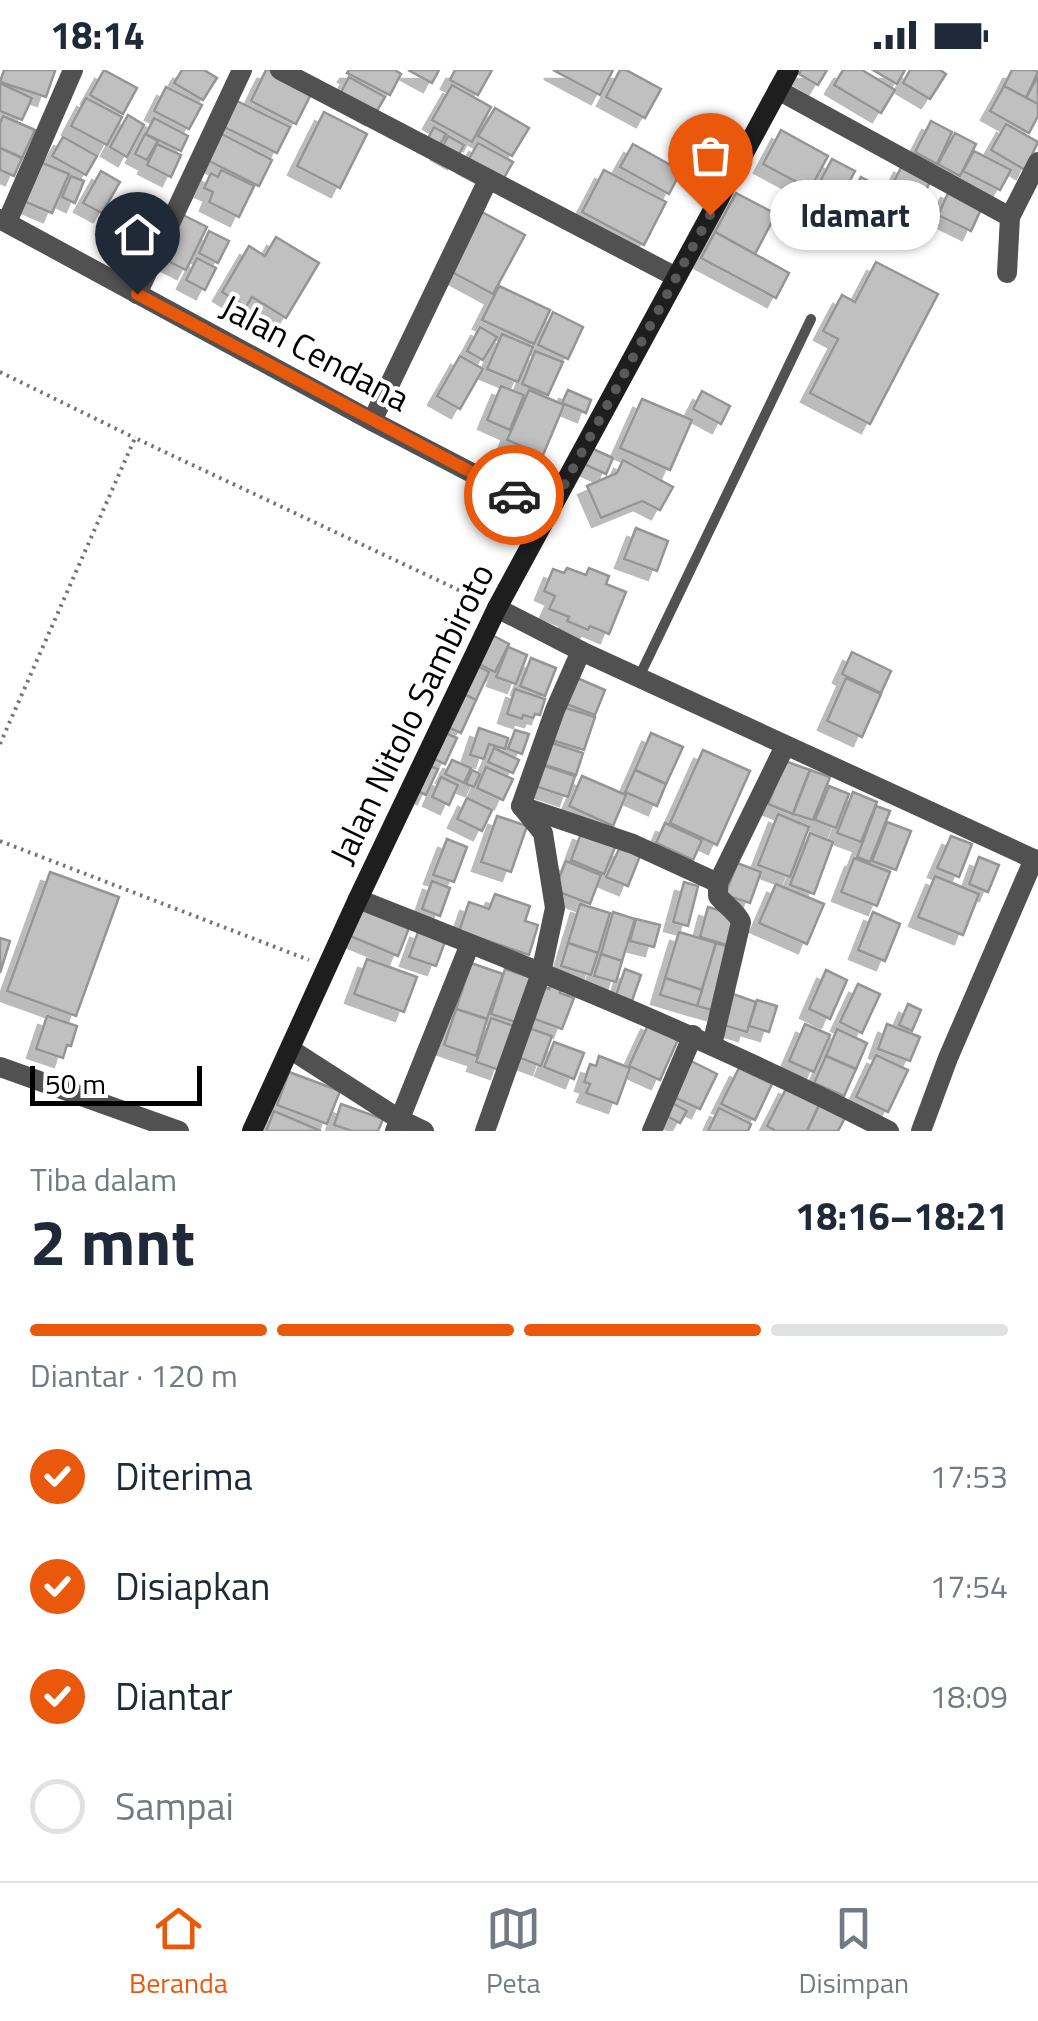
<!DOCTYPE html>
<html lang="id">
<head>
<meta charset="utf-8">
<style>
	body { margin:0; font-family:"Titillium Web",sans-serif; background:#f2f2f3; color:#1f2937; height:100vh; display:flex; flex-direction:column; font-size:38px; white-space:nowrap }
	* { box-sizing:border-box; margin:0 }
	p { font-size:32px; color:#747a83 }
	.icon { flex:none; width:55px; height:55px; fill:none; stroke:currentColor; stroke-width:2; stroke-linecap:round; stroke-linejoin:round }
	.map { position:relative; height:1061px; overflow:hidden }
	.panel { display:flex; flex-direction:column; background:#fff; flex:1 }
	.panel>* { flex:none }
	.scale { position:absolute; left:30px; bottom:25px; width:172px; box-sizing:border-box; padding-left:10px; border:5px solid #000; border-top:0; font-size:28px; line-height:35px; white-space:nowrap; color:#000; -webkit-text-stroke:8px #fff; paint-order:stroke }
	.pin { position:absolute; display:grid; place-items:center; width:85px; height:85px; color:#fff; margin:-102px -42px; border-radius:50% 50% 50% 0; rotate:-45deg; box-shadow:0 0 10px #0007 }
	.pin .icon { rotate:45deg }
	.courier { position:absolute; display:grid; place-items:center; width:100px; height:100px; margin:-50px; border:8px solid #ea580c; border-radius:50%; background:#fff; color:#222; box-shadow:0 2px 12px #0007 }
	.bubble { position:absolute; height:70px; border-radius:35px; background:#fff; box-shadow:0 2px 8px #0004; font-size:32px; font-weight:700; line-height:70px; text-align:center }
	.overview em { font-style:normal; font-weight:700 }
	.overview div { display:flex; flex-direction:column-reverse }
	.overview { display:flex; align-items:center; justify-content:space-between; height:170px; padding:0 30px }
	h1 { font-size:65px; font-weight:700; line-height:75px }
	.bar { display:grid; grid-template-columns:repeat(4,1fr); gap:15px 10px; align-content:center; height:120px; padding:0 30px }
	.bar i { height:12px; border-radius:8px; background:#e0e1e3 }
	.bar .current { background:#ea580c }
	.bar p { grid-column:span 4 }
	ol { padding:0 30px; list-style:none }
	li { display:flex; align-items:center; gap:30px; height:110px }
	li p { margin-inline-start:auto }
	li .icon { padding:10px; border-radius:50%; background:#ea580c; color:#fff; stroke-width:4 }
	li:last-child { color:#747a83 }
	li i { width:55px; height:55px; border:5px solid #e0e1e3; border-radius:50% }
	.status { display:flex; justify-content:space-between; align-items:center; height:70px; padding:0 50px; background:#fff; direction:ltr }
	.status svg { height:28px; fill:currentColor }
	.tab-bar { display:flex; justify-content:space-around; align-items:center; height:140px; border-top:2px solid #e0e1e3; background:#fff; font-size:28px; color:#747a83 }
	.tab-bar a { display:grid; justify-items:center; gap:5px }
	.tab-bar .current { color:#ea580c }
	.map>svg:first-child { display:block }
	.building { fill:#c0c0c0; stroke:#959595; stroke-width:2.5; filter:url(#shadow) }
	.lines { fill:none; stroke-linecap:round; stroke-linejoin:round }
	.path { stroke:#737373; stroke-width:4; stroke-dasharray:2.5 5; stroke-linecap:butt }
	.lane { stroke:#515151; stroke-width:10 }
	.street { stroke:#515151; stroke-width:20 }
	.secondary { stroke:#1e1e1e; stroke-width:20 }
	.done { stroke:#595959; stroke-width:10; stroke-dasharray:0 18 }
	.route { stroke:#ea580c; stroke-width:12 }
	.labels { text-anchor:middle; stroke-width:8; stroke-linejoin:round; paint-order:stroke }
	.street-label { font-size:35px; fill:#000; stroke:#fff }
</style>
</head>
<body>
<div class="status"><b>18:14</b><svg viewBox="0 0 49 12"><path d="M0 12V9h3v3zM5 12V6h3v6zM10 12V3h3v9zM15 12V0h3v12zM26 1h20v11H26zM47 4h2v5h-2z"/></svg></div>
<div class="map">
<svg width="1038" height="1061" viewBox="0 0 1038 1061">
	<defs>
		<filter id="shadow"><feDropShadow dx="-9" dy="9" stdDeviation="0" flood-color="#0004"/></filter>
	</defs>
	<rect width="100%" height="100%" fill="#fff"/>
	<g class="building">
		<path d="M4,0H53L55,1L46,27L0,12Z"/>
		<path d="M104,0L137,18L123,44L90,25Z"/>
		<path d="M182,0H204L217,8L203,30L174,13Z"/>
		<path d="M266,0H272L313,20L296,54L251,31Z"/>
		<path d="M349,0H395L401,4L390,25L347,3Z"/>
		<path d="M408,0H439L432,13Z"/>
		<path d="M455,0H492L478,25L450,10Z"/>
		<path d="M553,0H613L600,25Z"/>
		<path d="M620,0H626L661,19L645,48L606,27Z"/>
		<path d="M801,0H827L818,15L799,4Z"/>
		<path d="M843,0H862L895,20L881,43L834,15Z"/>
		<path d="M873,0H905L897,14Z"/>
		<path d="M910,0H940L946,4L930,29L903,13Z"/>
		<path d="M1012,0H1034L1038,2L1026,28L1004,16Z"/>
		<path d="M1038,6V34L1026,28Z"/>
		<path d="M349,7L385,27L374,46L339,26Z"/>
		<path d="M0,13L32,28L22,50L0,41Z"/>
		<path d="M452,15L491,37L472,72L432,50Z"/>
		<path d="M1004,16L1038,34V46L1029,63L990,41Z"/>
		<path d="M166,17L202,35L189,59L154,41Z"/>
		<path d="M86,28L122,47L107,75L71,56Z"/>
		<path d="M235,30L290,57L277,83L222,56Z"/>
		<path d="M495,38L529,58L512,86L478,66Z"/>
		<path d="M324,42L367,64L340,118L297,96Z"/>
		<path d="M128,45L144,55L127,87L110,77Z"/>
		<path d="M3,46L35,60L22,88L0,78V53Z"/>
		<path d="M154,48L188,66L181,81L146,64Z"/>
		<path d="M931,51L952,62L937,94L915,82Z"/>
		<path d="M1006,54L1038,72L1025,100L991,80Z"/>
		<path d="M434,57L446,64L438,78L426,72Z"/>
		<path d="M781,60L828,86L810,119L763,94Z"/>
		<path d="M220,63L272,90L259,116L207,90Z"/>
		<path d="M955,63L976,74L960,106L938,94Z"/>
		<path d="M145,64L158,71L147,90L135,84Z"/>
		<path d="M448,66L464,75L456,90L440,81Z"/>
		<path d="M63,67L97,86L86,105L52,86Z"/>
		<path d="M478,73L513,92L501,113L466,94Z"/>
		<path d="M157,74L181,85L171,107L147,95Z"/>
		<path d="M633,74L681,101L669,124L620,97Z"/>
		<path d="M0,78L22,88L14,106L0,100Z"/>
		<path d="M974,81L1011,100L1000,120L963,101Z"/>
		<path d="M832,89L855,101L837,135L814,123Z"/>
		<path d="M38,91L69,104L52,143L21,130Z"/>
		<path d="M903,94L932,108L920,132L891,117Z"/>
		<path d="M221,100L254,116L239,147L209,132L213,122L204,118L211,103L218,107Z"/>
		<path d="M604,100L666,132L644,175L582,142Z"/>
		<path d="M101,101L120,112L102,143L83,133Z"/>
		<path d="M71,106L84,111L75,133L62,127Z"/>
		<path d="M861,107L882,118L866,149L844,138Z"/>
		<path d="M950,119L983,135L971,161L938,145Z"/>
		<path d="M736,123L776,144L755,184L715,162Z"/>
		<path d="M177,142L207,157L186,200L156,185Z"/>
		<path d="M482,142L525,165L493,224L450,201Z"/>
		<path d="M209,161L229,171L218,193L199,183Z"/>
		<path d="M715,162L789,203L776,228L701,188Z"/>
		<path d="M276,167L319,193L286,248L252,227L246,237L222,222L249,176L265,186Z"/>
		<path d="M197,188L216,198L205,220L186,210Z"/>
		<path d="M876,192L938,224L870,354L810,323L838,269L823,261L842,225L855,232Z"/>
		<path d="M499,216L550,240L534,274L482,250Z"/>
		<path d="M553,242L583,257L568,289L538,275Z"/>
		<path d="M480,257L497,267L483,290L467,281Z"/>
		<path d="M502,264L533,277L518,312L487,299Z"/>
		<path d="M535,281L563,292L548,325L522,314Z"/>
		<path d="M460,286L483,299L460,339L437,326Z"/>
		<path d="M501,316L524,325L510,360L487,350Z"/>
		<path d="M529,320L564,335L543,385L507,370Z"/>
		<path d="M568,320L591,330L586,343L562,333Z"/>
		<path d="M702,321L730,336L721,354L693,339Z"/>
		<path d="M642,329L692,350L670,400L620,378Z"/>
		<path d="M591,378L613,388L606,404L584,394Z"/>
		<path d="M623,390L673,417L660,440L642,431L601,448L587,416L617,403Z"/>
		<path d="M636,458L668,471L657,501L624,489Z"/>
		<path d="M567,498L586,505L589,498L609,506L606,514L626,522L609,564L590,556L588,560L567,551L569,547L549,539L555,526L544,521L553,499L564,503Z"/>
		<path d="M490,564L509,574L495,602L475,592Z"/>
		<path d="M508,577L527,585L516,614L496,607Z"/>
		<path d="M852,582L891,601L881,623L842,604Z"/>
		<path d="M531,588L556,598L545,626L520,616Z"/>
		<path d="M473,594L489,602L476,630L460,622Z"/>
		<path d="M577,608L605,620L595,645L566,634Z"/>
		<path d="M846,608L881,624L862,667L827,651Z"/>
		<path d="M515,619L545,629L540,645L535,644L533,648L523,645L522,649L507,644Z"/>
		<path d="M460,622L476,630L461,663L445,656Z"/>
		<path d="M563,637L595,647L584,680L548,669Z"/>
		<path d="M479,658L508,668L505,679L489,674L484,689L470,685Z"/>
		<path d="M439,660L457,668L445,694L427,686Z"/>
		<path d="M515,660L529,664L522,684L508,679Z"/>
		<path d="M651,663L683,677L666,714L635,700Z"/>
		<path d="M549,672L583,683L576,705L542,694Z"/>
		<path d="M494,678L519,690L513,703L488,692Z"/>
		<path d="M703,680L750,701L717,775L670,753Z"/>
		<path d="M452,690L471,698L464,713L445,704Z"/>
		<path d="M785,691L810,700L793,744L768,734Z"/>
		<path d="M425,694L438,699L426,725L413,719Z"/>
		<path d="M542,695L575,706L568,727L535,716Z"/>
		<path d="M486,697L513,709L503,730L477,718Z"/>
		<path d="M472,700L480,704L474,717L466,714Z"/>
		<path d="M635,700L666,714L657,736L625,722Z"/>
		<path d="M810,700L830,707L813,750L793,744Z"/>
		<path d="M582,706L626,725L613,756L569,736Z"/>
		<path d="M441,707L458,715L449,735L432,727Z"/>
		<path d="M829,716L849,724L836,758L815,750Z"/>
		<path d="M853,722L877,732L861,772L837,763Z"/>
		<path d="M467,728L492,740L482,761L457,749Z"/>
		<path d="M876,736L890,741L870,792L857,787Z"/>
		<path d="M778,744L809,757L790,807L758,795Z"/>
		<path d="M497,746L527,756L511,802L481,792Z"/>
		<path d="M887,752L911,761L896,800L872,791Z"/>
		<path d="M665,753L702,770L693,790L656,773Z"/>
		<path d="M582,761L616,775L604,804L571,790Z"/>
		<path d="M810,763L833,772L814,824L790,815Z"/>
		<path d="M951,766L972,774L959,807L937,798Z"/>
		<path d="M447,769L467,777L454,812L433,805Z"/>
		<path d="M620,777L640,786L628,816L606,807Z"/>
		<path d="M979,787L999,795L988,822L969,814Z"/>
		<path d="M854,788L890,802L877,836L841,822Z"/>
		<path d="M566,791L601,805L590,834L554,820Z"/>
		<path d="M737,793L761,802L750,833L725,825Z"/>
		<path d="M50,802L119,827L76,946L7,921Z"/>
		<path d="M935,806L979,824L963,865L918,847Z"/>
		<path d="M432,811L450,818L440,846L422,839Z"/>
		<path d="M684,812L698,816L688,856L673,852Z"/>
		<path d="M776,814L824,834L807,874L759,853Z"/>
		<path d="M495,824L530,836L525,851L538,855L529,885L459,861L469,832L489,839Z"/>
		<path d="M362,834L411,853L398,886L350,866Z"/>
		<path d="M580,834L610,843L598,883L568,873Z"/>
		<path d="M708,837L736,845L727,875L700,867Z"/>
		<path d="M613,842L635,849L622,891L601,884Z"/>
		<path d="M873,842L900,854L885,891L858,880Z"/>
		<path d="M636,849L660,855L654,877L630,871Z"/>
		<path d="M419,859L446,869L436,896L409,887Z"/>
		<path d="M679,862L716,873L702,920L665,908Z"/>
		<path d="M0,868L10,871L0,903Z"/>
		<path d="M568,873L598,883L591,905L561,896Z"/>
		<path d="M716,873L734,878L715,941L697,936Z"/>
		<path d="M601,884L622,891L616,912L594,906Z"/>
		<path d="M367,889L417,907L404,942L354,924Z"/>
		<path d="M471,893L503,904L487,949L456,939Z"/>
		<path d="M505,899L533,908L518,953L491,944Z"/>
		<path d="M625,899L641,905L632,931L616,925Z"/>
		<path d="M826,900L847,910L830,949L809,939Z"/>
		<path d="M665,908L702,920L697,936L660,925Z"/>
		<path d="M552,911L563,915L560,923L574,928L562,959L529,947L540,915L549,919Z"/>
		<path d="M858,914L880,924L862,963L840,952Z"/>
		<path d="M730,923L756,932L747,962L720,954Z"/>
		<path d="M757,930L777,936L769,962L749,956Z"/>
		<path d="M908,934L921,940L912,961L899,955Z"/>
		<path d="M456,939L487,949L476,986L444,975Z"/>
		<path d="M47,946L77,956L71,976L67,975L63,988L36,979Z"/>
		<path d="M491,948L514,956L499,1000L476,992Z"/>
		<path d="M650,951L680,965L660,1010L629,996Z"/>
		<path d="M805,954L830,965L814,1002L789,991Z"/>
		<path d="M887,954L920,967L910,991L878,979Z"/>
		<path d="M526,957L552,966L541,996L515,986Z"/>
		<path d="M837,959L867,973L856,999L826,986Z"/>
		<path d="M554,972L584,983L574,1009L544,997Z"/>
		<path d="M876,985L908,1000L888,1042L856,1027Z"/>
		<path d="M599,986L630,998L617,1034L586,1023L590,1014L584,1012L590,994L596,996Z"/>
		<path d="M826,986L856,999L844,1026L814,1013Z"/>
		<path d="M687,989L717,1004L700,1039L669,1025Z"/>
		<path d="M739,998L772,1014L755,1050L721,1034Z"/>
		<path d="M289,1002L340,1021L327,1054L277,1035Z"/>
		<path d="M788,1015L821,1031L807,1061H776L767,1056Z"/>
		<path d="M667,1030L687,1041L680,1053L661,1043Z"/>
		<path d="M821,1031L847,1044L838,1061H807Z"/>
		<path d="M341,1034L383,1049L378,1061H352L334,1055Z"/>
		<path d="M719,1038L751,1054L748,1061H708Z"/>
		<path d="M274,1041L321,1061H266Z"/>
	</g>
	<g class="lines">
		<g class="path">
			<path d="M0,302L135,368"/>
			<path d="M0,674L135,368L480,530"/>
			<path d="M0,771L309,890"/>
		</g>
		<path class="lane" d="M639,607L811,249"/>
		<g class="street">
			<path d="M280,0L676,207"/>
			<path d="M778,20L1010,147"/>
			<path d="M0,149L372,351L549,443"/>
			<path d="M7,152L73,0"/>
			<path d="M1007,203L1010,147L1038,92"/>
			<path d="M137,224L242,0"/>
			<path d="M372,351L488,110"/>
			<path d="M497,538L581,581L1038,791"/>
			<path d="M521,736L633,774L718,813"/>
			<path d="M358,829C538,900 717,972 889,1061"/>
			<path d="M712,975L741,852C737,842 725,835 718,826V813L785,676"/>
			<path d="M290,979L399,1049L424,1061"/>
			<path d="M0,997L179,1061"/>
			<path d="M395,1061L470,874"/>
			<path d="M485,1061L541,903L555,838L543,763L521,736L555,640L581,581"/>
			<path d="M652,1061L693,965"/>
			<path d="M921,1061L948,988L1034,789"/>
		</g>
		<path class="secondary" d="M252,1061L358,829L497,538L789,0"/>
	</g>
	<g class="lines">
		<path class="done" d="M514,425L549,443L710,145"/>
		<path class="route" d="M137,224L514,425"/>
	</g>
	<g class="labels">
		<g class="street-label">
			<text transform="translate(315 283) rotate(28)" y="12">Jalan Cendana</text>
			<text transform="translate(412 644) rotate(-64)" y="12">Jalan Nitolo Sambiroto</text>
		</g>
	</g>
</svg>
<div class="scale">50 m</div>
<div class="pin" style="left:710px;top:145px;background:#ea580c"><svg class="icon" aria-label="bag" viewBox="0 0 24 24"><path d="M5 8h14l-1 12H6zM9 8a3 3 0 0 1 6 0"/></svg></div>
<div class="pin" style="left:137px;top:224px;background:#1f2937"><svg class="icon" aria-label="home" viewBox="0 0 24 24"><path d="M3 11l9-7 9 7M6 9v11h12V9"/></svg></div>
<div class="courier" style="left:514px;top:425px"><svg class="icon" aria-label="car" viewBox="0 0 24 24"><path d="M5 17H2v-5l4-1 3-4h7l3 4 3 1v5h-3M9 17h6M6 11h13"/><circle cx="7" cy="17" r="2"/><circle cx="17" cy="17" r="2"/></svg></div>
<div class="bubble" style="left:770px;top:110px;width:170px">Idamart</div>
</div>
<section class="panel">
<div class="overview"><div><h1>2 mnt</h1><p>Tiba dalam</p></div><em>18:16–18:21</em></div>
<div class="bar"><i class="current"></i><i class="current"></i><i class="current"></i><i></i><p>Diantar · 120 m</p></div>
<ol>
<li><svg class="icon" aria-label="check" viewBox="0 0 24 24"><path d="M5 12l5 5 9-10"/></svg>Diterima<p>17:53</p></li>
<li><svg class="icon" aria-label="check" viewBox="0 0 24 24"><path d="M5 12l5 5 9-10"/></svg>Disiapkan<p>17:54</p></li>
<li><svg class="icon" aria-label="check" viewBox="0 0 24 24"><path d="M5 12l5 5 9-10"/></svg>Diantar<p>18:09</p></li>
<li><i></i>Sampai</li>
</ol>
</section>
<nav class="tab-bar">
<a class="current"><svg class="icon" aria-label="home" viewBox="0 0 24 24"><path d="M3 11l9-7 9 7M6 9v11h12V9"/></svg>Beranda</a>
<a><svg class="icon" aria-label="map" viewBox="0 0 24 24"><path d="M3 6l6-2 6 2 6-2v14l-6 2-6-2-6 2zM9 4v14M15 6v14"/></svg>Peta</a>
<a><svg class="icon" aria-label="saved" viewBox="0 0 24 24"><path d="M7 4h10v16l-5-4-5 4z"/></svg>Disimpan</a>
</nav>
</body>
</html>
